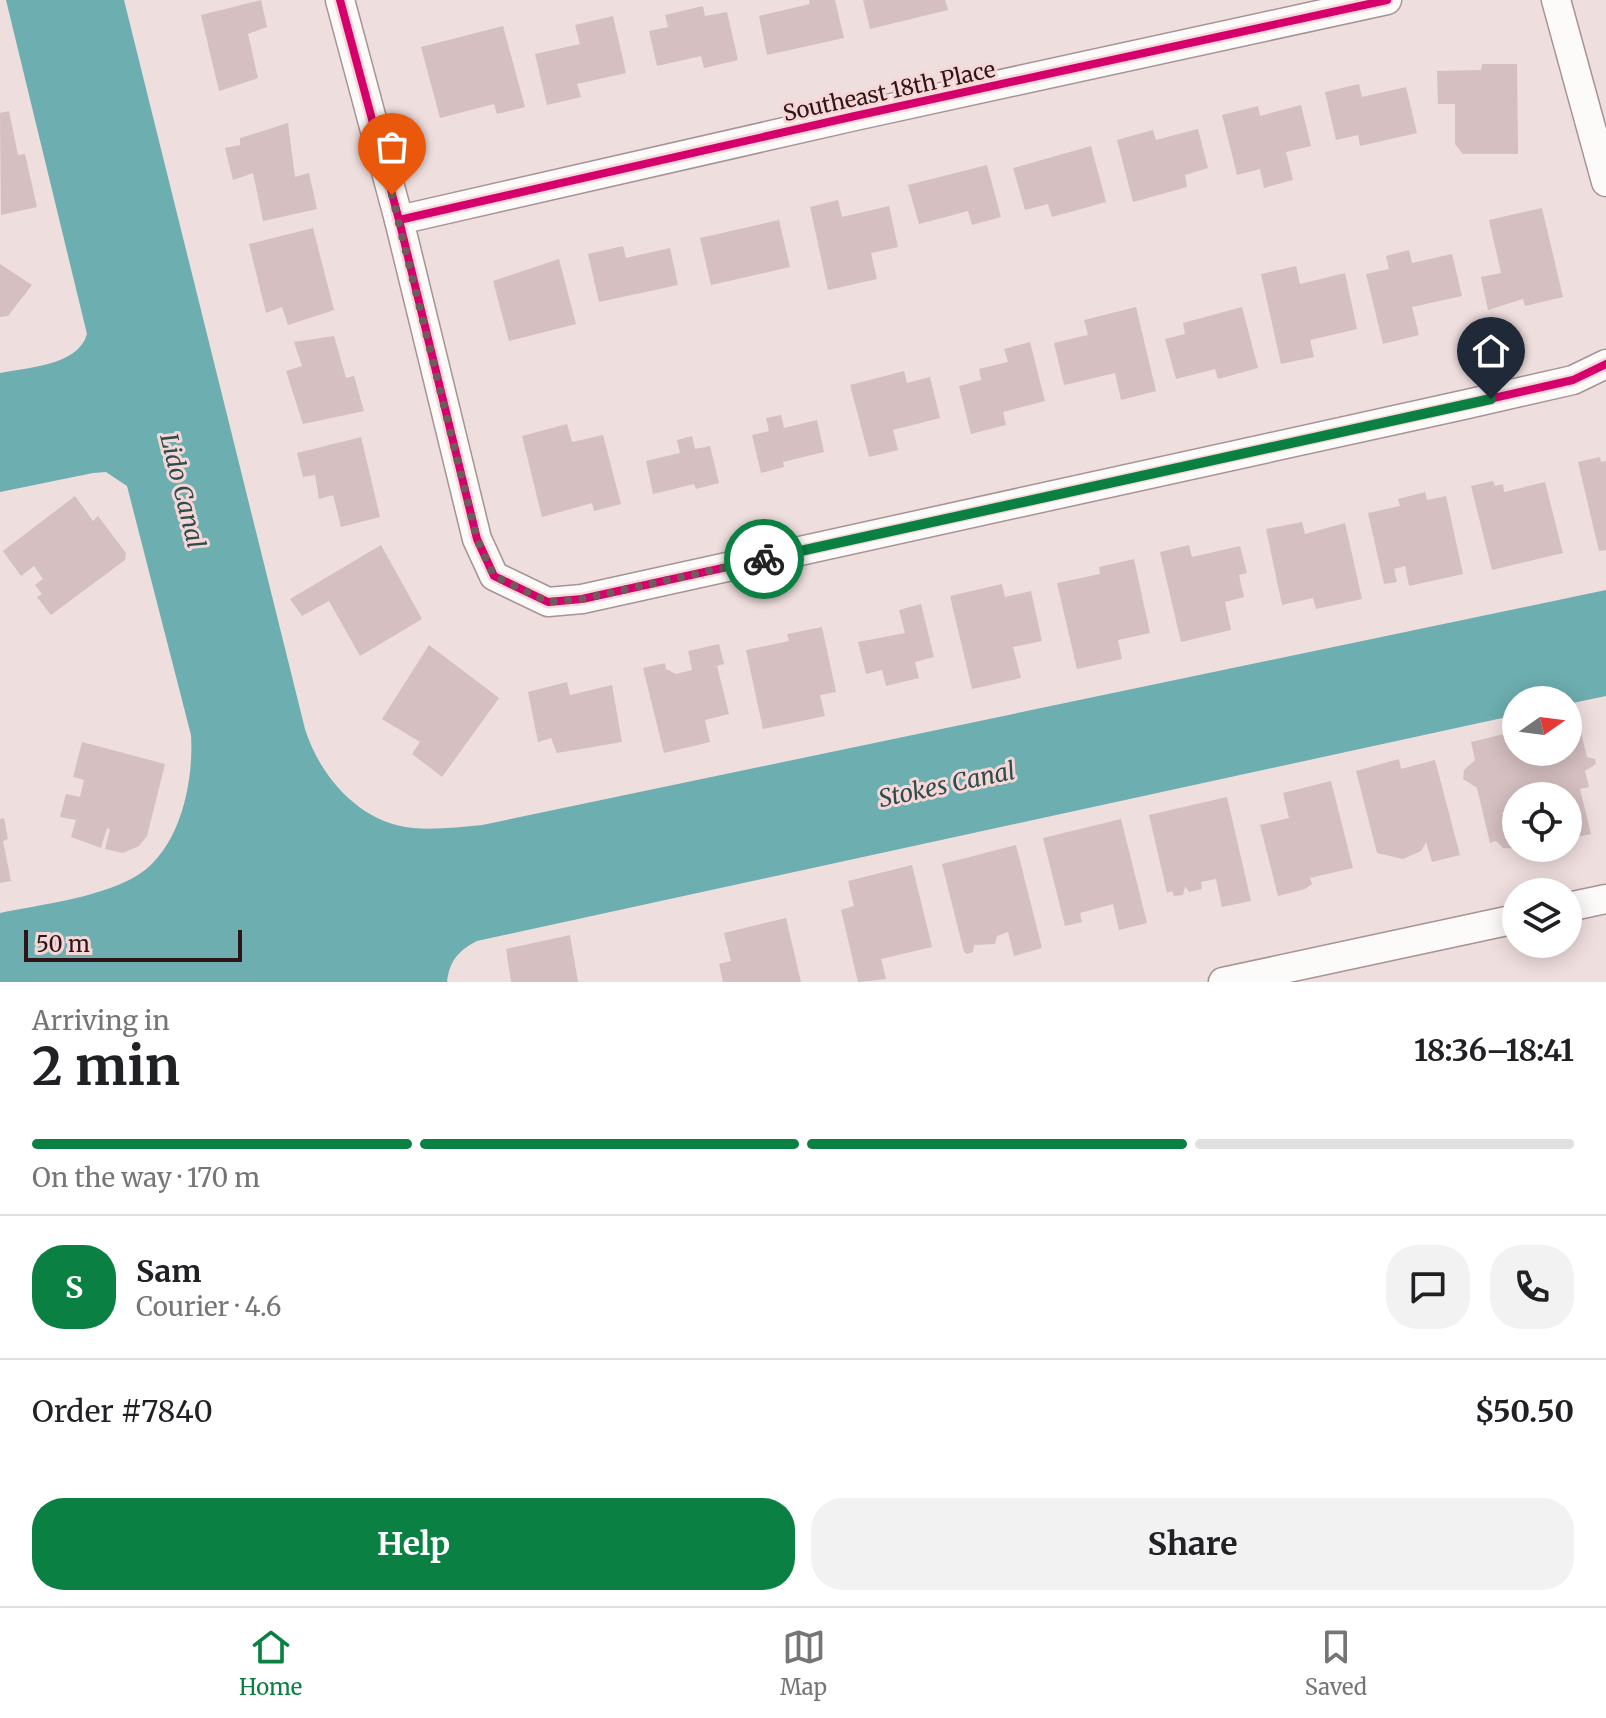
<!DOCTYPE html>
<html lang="en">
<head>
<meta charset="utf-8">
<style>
	body { margin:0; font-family:Merriweather,serif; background:#f2f2f2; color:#202124; height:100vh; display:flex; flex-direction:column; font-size:30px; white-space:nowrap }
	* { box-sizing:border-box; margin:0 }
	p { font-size:26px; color:#757577 }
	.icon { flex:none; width:44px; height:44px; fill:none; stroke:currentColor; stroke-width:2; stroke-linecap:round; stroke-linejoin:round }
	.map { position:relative; height:982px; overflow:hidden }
	.drawer { display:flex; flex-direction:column; background:#fff; flex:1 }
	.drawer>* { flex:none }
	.needle { width:52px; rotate:76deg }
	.buttons { position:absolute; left:1502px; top:686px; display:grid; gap:16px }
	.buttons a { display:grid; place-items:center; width:80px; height:80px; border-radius:50%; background:#fff; box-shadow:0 4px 20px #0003; font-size:40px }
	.scale { position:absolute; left:24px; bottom:20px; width:218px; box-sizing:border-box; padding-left:8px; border:4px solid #2f1517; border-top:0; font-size:22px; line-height:28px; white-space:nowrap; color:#2f1517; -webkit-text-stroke:6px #f6d7d7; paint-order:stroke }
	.pin { position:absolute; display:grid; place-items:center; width:68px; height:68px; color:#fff; margin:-82px -34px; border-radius:50% 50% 50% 0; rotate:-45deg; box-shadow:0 0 8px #0007 }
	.pin .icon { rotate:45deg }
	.courier { position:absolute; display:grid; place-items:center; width:80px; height:80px; margin:-40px; border:6px solid #0b8043; border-radius:50%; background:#fff; color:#222; box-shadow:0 2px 10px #0007 }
	.summary em { font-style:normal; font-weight:700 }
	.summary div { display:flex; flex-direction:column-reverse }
	.summary { display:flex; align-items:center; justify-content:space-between; height:136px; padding:0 32px }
	h1 { font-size:52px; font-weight:700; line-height:60px }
	.bar { display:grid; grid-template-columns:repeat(4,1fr); gap:12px 8px; align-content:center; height:96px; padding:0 32px }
	.bar i { height:10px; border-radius:6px; background:#e0e0e0 }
	.bar .current { background:#0b8043 }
	.bar p { grid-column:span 4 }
	.line { display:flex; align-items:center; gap:20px; padding:0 32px; border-top:2px solid #e0e0e0 }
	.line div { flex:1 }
	.round { display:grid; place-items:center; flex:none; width:84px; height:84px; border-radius:32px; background:#f2f2f2 }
	.cta { display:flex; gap:16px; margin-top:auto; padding:16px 32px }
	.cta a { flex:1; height:92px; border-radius:32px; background:#0b8043; color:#fff; font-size:32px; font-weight:700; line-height:92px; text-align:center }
	.cta a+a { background:#f2f2f2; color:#202124 }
	.dock { display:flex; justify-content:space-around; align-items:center; height:112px; border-top:2px solid #e0e0e0; background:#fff; font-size:22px; color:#757577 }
	.dock a { display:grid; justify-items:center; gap:4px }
	.dock .current { color:#0b8043 }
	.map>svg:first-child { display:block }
	.water { fill:#6daeb0 }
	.building { fill:#d5bfc0 }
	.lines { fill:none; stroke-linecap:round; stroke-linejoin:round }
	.street-casing { stroke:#a79394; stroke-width:31 }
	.street { stroke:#fdfafa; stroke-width:28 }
	.cycleway-casing { stroke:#f6d7d7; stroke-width:13 }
	.cycleway { stroke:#d6006c; stroke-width:8 }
	.done { stroke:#725b5d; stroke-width:8; stroke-dasharray:0 14.4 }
	.route { stroke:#0b8043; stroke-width:10 }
	.labels { text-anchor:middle; stroke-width:6; stroke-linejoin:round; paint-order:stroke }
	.street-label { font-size:22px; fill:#2f1517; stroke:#f6d7d7 }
	.water-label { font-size:24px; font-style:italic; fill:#2d4c4c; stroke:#f6d7d7 }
</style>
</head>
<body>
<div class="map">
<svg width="1606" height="982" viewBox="0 0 1606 982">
	<rect width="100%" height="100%" fill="#efdede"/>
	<path class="water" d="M6,0H124L305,729C320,777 360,823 413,828C436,830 460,827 482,825L1606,590V696L1568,704V700H1516V715L477,941C459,950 449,961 447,982H0V913C43,904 93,899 133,878C180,853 194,782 191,735L127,486L106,472L93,473L0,492V373C28,367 78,366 87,334Z"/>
	<g class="building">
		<path d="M261,0L267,27L248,34L258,78L219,91L201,15Z"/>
		<path d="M809,0H835L844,38L767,55L759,16L810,4Z"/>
		<path d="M863,0H945L948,10L870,29Z"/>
		<path d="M703,6L705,16L727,12L738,60L704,68L701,56L657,66L649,31L668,27L665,15Z"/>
		<path d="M613,16L626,73L577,84L581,97L547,105L535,54L580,44L575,25Z"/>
		<path d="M503,26L525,107L497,114L494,104L440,118L421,47Z"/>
		<path d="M1482,64H1517L1518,154H1463L1455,144V104H1438L1437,71L1481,70Z"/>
		<path d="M1359,84L1362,97L1406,87L1417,133L1360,146L1358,135L1336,140L1325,92Z"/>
		<path d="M1301,105L1311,146L1286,152L1293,180L1264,188L1260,169L1237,175L1222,115L1258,106L1260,116Z"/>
		<path d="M9,111L18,155L25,154L37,207L1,215L0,113Z"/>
		<path d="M288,123L295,177L309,173L317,209L263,221L253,173L233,180L225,148L240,145V138Z"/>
		<path d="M1198,129L1208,168L1185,175L1187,187L1133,202L1117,140L1153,130L1156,140Z"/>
		<path d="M1091,146L1106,202L1052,217L1048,204L1025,210L1013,168Z"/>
		<path d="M987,165L1001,217L972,225L968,211L919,224L908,185Z"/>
		<path d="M838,200L842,217L889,206L898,247L871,253L877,279L828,290L810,207Z"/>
		<path d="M1542,208L1563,297L1525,306L1523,299L1488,310L1481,277L1501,273L1489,220Z"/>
		<path d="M779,220L790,267L711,285L700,238Z"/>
		<path d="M313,228L334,310L288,325L282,307L266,313L249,244Z"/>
		<path d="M623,246L626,258L670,248L678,285L599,302L588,254Z"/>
		<path d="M1409,250L1412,263L1452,254L1462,296L1412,307L1419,335L1383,344L1366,274L1389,269L1386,256Z"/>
		<path d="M559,259L576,324L509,341L493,281Z"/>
		<path d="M0,264L32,285L8,316L0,317Z"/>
		<path d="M1296,266L1300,284L1345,273L1357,329L1310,340L1314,357L1281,364L1261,274Z"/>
		<path d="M1136,307L1156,391L1121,400L1115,373L1064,385L1054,343L1088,335L1084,320Z"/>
		<path d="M1242,307L1258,368L1218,379L1215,369L1176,379L1165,339L1185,334L1183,323Z"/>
		<path d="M334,336L346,378L354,376L364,411L303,424L286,371L302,366L294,342Z"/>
		<path d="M1030,342L1045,401L1003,412L1006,425L971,434L959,386L981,380L979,369L1008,362L1004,349Z"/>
		<path d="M904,371L907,383L930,377L940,418L893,430L898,450L869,457L850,385Z"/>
		<path d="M781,415L784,428L817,420L824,452L783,462L784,467L761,473L752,435L769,431L766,418Z"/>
		<path d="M567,424L572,442L603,435L621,504L594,511L592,503L542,517L522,436Z"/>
		<path d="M692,436L695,449L710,446L719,483L696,489L694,484L653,494L646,461L680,453L677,440Z"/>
		<path d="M361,437L380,517L341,527L333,495L319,499L315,475L303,477L297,453Z"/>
		<path d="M1600,457L1601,462L1606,461V550L1599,551L1578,462Z"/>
		<path d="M1493,481L1495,486L1503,484L1504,492L1545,482L1563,553L1492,570L1471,486Z"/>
		<path d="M1425,492L1427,500L1446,496L1463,574L1409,586L1405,566L1394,569L1397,582L1384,584L1368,513L1400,506L1398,499Z"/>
		<path d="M75,496L93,521L98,516L126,553L125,560L51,615L37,597L42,594L35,585L43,579L34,566L21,576L3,551Z"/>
		<path d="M1302,522L1305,534L1345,523L1362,599L1316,609L1313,598L1282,605L1266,529Z"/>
		<path d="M381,545L422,619L360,656L329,601L302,616L290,599Z"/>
		<path d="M1189,545L1192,557L1240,546L1247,573L1239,575L1244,597L1225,602L1231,630L1181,642L1160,552Z"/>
		<path d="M1134,559L1150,633L1118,640L1122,659L1077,669L1057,583L1100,574L1099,567Z"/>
		<path d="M1002,584L1005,597L1031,591L1042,641L1013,647L1021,678L972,689L950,596Z"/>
		<path d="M921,604L934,657L915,662L919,678L886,686L882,670L866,674L858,642L905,633L899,610Z"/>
		<path d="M822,627L836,692L820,695L825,716L763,729L746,650L789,641L787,634Z"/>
		<path d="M719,644L724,664L717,666L729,714L705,720L710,742L664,753L643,668L665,663L666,669L676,674L692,670L688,651Z"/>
		<path d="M429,645L499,698L442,777L412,754L420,742L382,719Z"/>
		<path d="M567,682L570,695L612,685L622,742L557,753L551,738L538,742L528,692Z"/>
		<path d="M1580,728L1587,757L1595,759L1596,764L1585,771L1589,787L1580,789L1591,834L1568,839V796H1516V848L1525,849L1503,848L1496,841L1490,843L1477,788L1463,779L1464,770L1475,760L1471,742L1516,731V752H1568V731Z"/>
		<path d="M82,742L165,764L147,836L139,846L123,853L105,849L110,829L107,828L101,848L71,837L76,820L60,817L66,794L80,797L84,780L73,777Z"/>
		<path d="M1399,759L1401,769L1435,760L1460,855L1432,862L1426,842L1421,851L1403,859L1377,853L1356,771Z"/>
		<path d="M1331,781L1353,868L1310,878L1312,884L1305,889L1278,896L1260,825L1289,818L1283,793Z"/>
		<path d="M1227,797L1251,901L1222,907L1216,879L1201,882L1202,889L1189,892L1185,886L1183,895L1174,896L1172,891L1167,893L1149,815Z"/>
		<path d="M4,818L8,839L3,841L11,881L0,883V819Z"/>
		<path d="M1121,819L1147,923L1119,930L1113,904L1080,913L1082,922L1065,926L1043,838Z"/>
		<path d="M1016,845L1042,948L1014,956L1008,932L997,936L995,944L974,945L973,952L967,954L964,952L942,864Z"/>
		<path d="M912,865L932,947L881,959L886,979L858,982L841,910L854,906L848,881Z"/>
		<path d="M786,918L801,982H723L719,964L731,961L724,933Z"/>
		<path d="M570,935L578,982H511L506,949Z"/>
	</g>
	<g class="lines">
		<g class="street-casing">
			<g id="street">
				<path d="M340,0L399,220L477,539L494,576L548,602L582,599L1463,405L1573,380L1606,364"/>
				<path d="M1556,0L1606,182"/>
				<path d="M399,220L855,116L1387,0"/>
				<path d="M1568,907L1606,899"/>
				<path d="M1223,982L1516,919"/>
			</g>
		</g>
		<use href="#street" class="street"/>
		<g class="cycleway-casing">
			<g id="cycleway">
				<path d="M340,0L399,220L477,539L494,576L548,602L582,599L1463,405L1573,380L1606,364"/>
				<path d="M399,220L855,116L1387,0"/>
			</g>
		</g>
		<use href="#cycleway" class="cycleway"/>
	</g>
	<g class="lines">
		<path class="done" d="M392,195L477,539L494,576L548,602L582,599L764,559"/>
		<path class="route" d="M764,559L1491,399"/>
	</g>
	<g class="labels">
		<g class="street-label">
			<text transform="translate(889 91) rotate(-12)" y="8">Southeast 18th Place</text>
		</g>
		<g class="water-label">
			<text transform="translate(182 491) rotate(76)" y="8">Lido Canal</text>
			<text transform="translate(947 785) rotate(-12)" y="8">Stokes Canal</text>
		</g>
	</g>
</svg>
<div class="buttons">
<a><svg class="needle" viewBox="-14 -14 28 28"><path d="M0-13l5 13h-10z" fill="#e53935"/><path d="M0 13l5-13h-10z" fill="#757577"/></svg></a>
<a><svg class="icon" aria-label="locate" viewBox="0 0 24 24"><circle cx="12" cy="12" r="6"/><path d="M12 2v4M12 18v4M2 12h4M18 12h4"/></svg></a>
<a><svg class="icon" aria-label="layers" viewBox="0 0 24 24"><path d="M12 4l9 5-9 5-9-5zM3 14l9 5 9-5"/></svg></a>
</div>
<div class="scale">50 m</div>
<div class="pin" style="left:392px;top:195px;background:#ea580c"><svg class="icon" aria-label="bag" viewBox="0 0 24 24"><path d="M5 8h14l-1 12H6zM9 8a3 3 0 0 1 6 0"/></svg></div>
<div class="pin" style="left:1491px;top:399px;background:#1f2937"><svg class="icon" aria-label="home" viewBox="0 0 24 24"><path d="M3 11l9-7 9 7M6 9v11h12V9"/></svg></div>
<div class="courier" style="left:764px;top:559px"><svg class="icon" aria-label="bike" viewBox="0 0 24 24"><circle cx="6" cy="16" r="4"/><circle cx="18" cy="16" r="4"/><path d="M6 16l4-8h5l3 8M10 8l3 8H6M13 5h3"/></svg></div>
</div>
<section class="drawer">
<div class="summary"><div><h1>2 min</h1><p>Arriving in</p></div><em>18:36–18:41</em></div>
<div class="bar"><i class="current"></i><i class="current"></i><i class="current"></i><i></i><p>On the way · 170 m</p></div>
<div class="line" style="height:144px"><b class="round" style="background:#0b8043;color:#fff">S</b><div><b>Sam</b><p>Courier · 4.6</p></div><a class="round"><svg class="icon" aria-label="chat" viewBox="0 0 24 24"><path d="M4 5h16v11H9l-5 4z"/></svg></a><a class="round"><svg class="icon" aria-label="phone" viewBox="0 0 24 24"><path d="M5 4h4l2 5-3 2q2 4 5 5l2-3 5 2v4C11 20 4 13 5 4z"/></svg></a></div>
<div class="line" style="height:104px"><div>Order #7840</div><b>$50.50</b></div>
<div class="cta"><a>Help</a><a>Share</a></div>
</section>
<nav class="dock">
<a class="current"><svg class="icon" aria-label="home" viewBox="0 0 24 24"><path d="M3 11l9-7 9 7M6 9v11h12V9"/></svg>Home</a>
<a><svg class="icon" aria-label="map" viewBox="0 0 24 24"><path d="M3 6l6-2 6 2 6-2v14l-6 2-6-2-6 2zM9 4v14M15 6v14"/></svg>Map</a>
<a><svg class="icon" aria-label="saved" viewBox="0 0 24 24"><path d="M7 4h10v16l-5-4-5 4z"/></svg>Saved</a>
</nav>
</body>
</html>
